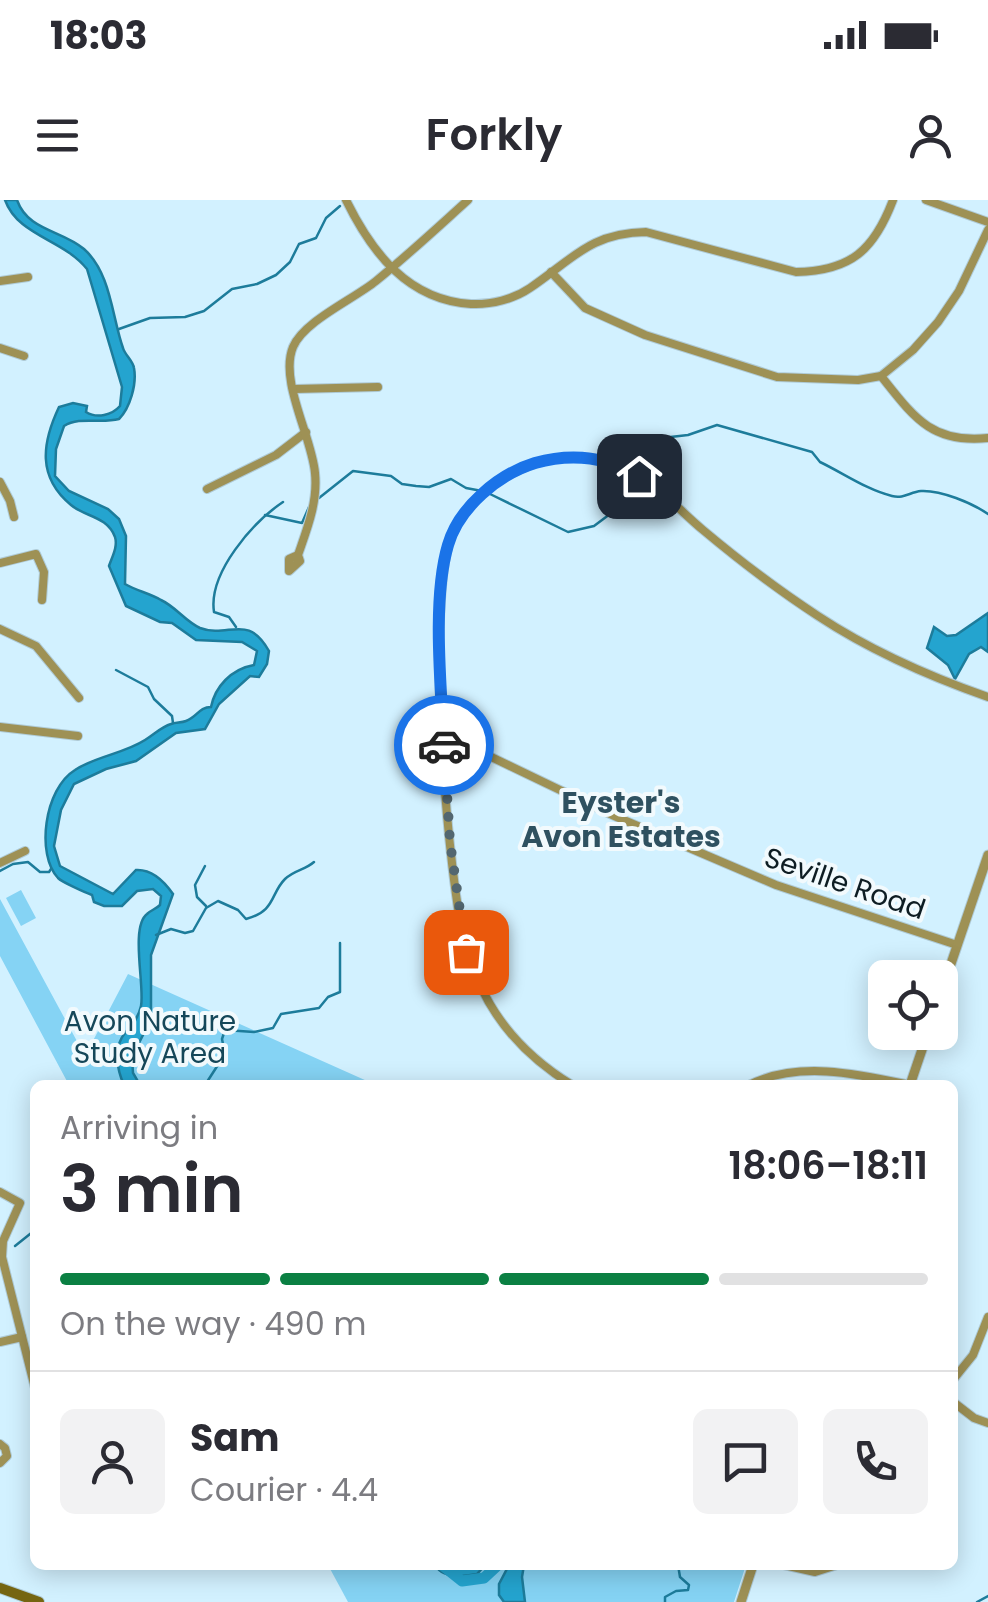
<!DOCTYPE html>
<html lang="en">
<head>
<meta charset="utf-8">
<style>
	body { margin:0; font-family:Poppins,sans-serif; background:#f2f2f3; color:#2b2b33; height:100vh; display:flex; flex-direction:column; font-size:38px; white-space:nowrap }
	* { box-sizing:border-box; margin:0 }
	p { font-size:32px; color:#7c7c81 }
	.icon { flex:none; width:55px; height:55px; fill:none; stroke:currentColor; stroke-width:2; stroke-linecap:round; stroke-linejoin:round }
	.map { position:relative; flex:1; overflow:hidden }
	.details { position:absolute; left:30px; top:880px; width:928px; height:490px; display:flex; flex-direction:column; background:#fff; border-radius:15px; box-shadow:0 5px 25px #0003 }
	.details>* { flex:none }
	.buttons { position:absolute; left:868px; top:760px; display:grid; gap:20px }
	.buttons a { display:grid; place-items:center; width:90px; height:90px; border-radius:15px; background:#fff; box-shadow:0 5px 25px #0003; font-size:50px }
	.pin { position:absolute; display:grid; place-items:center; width:85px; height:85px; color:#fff; margin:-42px; border-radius:20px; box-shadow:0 5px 15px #0006 }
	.courier { position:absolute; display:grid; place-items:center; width:100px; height:100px; margin:-50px; border:8px solid #1a73e8; border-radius:50%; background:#fff; color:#222; box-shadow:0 2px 12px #0007 }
	.summary em { font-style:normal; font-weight:600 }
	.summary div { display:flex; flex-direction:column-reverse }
	.summary { display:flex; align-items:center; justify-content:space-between; height:170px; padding:0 30px }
	h1 { font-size:65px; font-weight:600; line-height:75px }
	.bar { display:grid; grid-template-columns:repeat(4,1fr); gap:15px 10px; align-content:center; height:120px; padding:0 30px }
	.bar i { height:12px; border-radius:8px; background:#e1e1e2 }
	.bar .on { background:#0b8043 }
	.bar p { grid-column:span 4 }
	.line { display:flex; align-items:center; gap:25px; padding:0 30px; border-top:2px solid #e1e1e2 }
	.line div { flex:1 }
	.round { display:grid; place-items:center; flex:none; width:105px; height:105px; border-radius:15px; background:#f2f2f3 }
	.status { display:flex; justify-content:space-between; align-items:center; height:70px; padding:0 50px; background:#fff; direction:ltr }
	.status svg { height:28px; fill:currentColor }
	header { display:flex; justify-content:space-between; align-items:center; height:130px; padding:0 30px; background:#fff; font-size:45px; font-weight:600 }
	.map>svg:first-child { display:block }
	.green { fill:#85d3f4 }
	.water { fill:#24a4cf; stroke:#1d7c9b; stroke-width:2.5 }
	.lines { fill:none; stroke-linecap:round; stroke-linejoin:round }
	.stream { stroke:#1d7c9b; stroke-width:2.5 }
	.river { stroke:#24a4cf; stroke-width:11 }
	.minor-casing { stroke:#afcbd7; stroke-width:10 }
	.tertiary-casing { stroke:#afcbd7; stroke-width:11 }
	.secondary-casing { stroke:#afcbd7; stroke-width:12 }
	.minor { stroke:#9e9155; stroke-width:8 }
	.tertiary { stroke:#9e9155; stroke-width:9 }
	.secondary { stroke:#756511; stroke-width:10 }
	.done { stroke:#536770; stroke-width:10; stroke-dasharray:0 18 }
	.route { stroke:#1a73e8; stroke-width:12 }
	.labels { text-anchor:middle; stroke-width:8; stroke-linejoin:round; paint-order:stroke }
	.street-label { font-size:28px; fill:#0e1d23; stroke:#f2fafd }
	.park-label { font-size:28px; fill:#154759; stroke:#f2fafd }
	.neighbourhood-label { font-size:30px; font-weight:bold; fill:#2f5160; stroke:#f2fafd }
</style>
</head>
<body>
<div class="status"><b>18:03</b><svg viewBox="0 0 49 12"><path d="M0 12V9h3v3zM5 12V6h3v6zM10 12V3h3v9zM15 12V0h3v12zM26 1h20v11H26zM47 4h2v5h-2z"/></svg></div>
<header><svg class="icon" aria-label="menu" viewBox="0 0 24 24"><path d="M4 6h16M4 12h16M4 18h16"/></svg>Forkly<svg class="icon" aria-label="person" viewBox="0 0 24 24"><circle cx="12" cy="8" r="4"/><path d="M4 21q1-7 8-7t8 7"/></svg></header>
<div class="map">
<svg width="988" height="1402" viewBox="0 0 988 1402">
	<rect width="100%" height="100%" fill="#d2f1ff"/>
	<g class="green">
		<path d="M21,690L36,718L21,726L6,698Z"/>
		<path d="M0,699L85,856L128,774L376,885H69L0,756Z"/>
		<path d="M328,1365H746L734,1402H348Z"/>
	</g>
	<g class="water">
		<path d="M5,0H17C28,31 62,30 84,49C111,73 112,117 123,148C125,155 133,161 134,168C137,184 130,208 119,219C100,224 80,216 64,226L56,249L55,276L69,291L108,309L119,319L126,336L125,384C137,391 149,393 161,400C176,407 185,421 200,428C229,439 247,412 269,451L267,464L259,477L250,476L219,504L205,529L176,533L136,561L106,569L74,584L61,610L54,646L60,666L113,694L136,670C152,669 164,681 173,694L151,755V819L132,857L133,873L140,885H124C117,870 113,847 125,833C132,824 138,819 141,806C145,787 130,727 147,714C151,710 156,709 160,705L161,696L153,689L137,691L122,706H104L94,702L92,695C84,692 62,682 58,678C36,655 44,589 75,570C96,556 123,554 145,540C155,534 161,527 171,524C176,522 181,523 186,521C197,517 199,507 211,507C215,487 231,469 254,465L257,451L242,442L196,440L172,423L160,422L126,406L109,366C112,357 118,347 115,337C107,316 85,317 71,305C37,277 42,243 59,207L73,203L87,206L86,212C97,219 112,215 120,206L122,187L87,69C63,39 18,36 5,0Z"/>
		<path d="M988,413V452L981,447L969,454L955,479L948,465L927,448L934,427L947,436L956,435Z"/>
		<path d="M435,1365H485L477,1374C463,1377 443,1379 435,1365Z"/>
		<path d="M509,1365H524L522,1377L525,1402H504L499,1395V1384Z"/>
	</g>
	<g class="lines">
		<g class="stream">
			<path d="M119,129L150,118L185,117L204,111L232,89L257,84L276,75L290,62L299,44L316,38L326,18L340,6"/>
			<path d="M490,294L568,332L594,326L610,314V304C636,294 642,261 653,239L688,235L717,225L812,252L820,262C843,273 867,290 892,296C904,299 910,292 921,291C941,290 972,303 988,314"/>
			<path d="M319,298L353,271L391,276L402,284L416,286L429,287L451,279L466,288L482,291"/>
			<path d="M265,315L302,323L309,307"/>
			<path d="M236,427L229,417L214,412C208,373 253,322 283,302"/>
			<path d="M116,470L148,487L154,499L172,516L173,523"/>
			<path d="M205,666L195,685L197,697L206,706"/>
			<path d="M0,671L13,664L28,662L40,672H49L51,669"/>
			<path d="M156,735L171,729L185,733L193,731L206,708L218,701L238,710L246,719C276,711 270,694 285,679C294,670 305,670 314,662"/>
			<path d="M205,885L225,854L222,839L225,830L254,832L273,828L281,814L319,808L328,797L340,792V743"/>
			<path d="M15,1046L35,1030"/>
			<path d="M665,1402V1397L676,1391L688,1390L689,1385L680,1377L678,1365"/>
			<path d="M977,1402L988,1396"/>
		</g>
		<path class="river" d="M442,1365L462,1381L484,1378L498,1365"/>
		<g class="minor-casing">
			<g id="minor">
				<path d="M346,0C372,53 408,100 471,104C491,105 514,99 530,88C573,59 590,33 646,32L796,72C851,71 874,50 893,0"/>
				<path d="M926,0L988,22"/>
				<path d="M551,72L585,108L645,135L777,177L858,180L881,176L913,150L938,122L959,91L988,30"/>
				<path d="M0,81L28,77"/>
				<path d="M0,148L24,156"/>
				<path d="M881,176C913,216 931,244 988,238"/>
				<path d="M294,189L378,187"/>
				<path d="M0,282L10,301L14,317"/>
				<path d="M207,289L276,255L306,232"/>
				<path d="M298,355L289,359V371L300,361L298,355C307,329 318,302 315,273C312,237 279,181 293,147C304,121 354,99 376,81C408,55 438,27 468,0"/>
				<path d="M0,363L36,354L44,372L42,400"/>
				<path d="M0,429L36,446L79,498"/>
				<path d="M0,527L78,536"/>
				<path d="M444,544L483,553L612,615L776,685L957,745"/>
				<path d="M0,663L25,651"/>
				<path d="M572,885C533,861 501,830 481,787C476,776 470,764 467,753C447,681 424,395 453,333C474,287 526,258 575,257C593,257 611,261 627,269C655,282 679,310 703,330C740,361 778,390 818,416C871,451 928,476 988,497"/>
				<path d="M749,885C798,860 859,874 910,885"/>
				<path d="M0,992L20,1003L3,1041L2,1057L35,1188"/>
				<path d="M0,1142L22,1137"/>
				<path d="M952,1181L973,1155L988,1117"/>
				<path d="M952,1201L974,1218L988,1223"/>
				<path d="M0,1244L5,1248L7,1256L0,1263"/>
				<path d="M784,1365L815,1372L837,1365"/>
			</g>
		</g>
		<g class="tertiary-casing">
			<g id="tertiary">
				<path d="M940,796L988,655"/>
				<path d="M910,885L928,832"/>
				<path d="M741,1402L753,1365"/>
			</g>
		</g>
		<g class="secondary-casing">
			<path id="secondary" d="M0,1388L39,1402"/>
		</g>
		<use href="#minor" class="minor"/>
		<use href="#tertiary" class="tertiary"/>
		<use href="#secondary" class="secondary"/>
	</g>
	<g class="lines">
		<path class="done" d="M444,545L450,642L466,752"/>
		<path class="route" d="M444,545C441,487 432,399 448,345C459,307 499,274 535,263C571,253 607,257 639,276"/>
	</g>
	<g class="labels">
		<g class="street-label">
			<text transform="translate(845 683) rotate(19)" y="10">Seville Road</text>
		</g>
		<g class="park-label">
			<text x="150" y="831">Avon Nature<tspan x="150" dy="32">Study Area</tspan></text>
		</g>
		<g class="neighbourhood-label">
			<text x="621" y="613">Eyster's<tspan x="621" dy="34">Avon Estates</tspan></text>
		</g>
	</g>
</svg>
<div class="buttons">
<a><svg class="icon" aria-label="locate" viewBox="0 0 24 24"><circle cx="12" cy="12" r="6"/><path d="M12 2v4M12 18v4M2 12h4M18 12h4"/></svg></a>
</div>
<div class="pin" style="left:466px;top:752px;background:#ea580c"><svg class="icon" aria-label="bag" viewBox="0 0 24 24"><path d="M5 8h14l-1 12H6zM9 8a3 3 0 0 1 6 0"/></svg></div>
<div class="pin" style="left:639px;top:276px;background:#1f2937"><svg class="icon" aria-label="home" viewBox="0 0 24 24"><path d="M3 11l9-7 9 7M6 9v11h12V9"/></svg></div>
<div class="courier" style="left:444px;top:545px"><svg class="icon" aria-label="car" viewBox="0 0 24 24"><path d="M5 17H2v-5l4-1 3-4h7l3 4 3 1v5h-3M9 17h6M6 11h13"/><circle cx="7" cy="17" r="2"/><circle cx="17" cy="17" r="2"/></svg></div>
<section class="details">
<div class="summary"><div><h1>3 min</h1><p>Arriving in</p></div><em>18:06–18:11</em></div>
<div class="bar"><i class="on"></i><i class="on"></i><i class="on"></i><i></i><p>On the way · 490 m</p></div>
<div class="line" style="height:180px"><a class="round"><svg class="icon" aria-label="person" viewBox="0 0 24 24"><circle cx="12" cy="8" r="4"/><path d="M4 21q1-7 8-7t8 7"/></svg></a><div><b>Sam</b><p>Courier · 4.4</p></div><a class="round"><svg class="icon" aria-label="chat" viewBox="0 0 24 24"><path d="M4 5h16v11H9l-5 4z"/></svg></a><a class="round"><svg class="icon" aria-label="phone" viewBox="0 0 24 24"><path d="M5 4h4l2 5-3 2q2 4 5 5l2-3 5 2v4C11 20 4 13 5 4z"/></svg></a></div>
</section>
</div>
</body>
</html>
